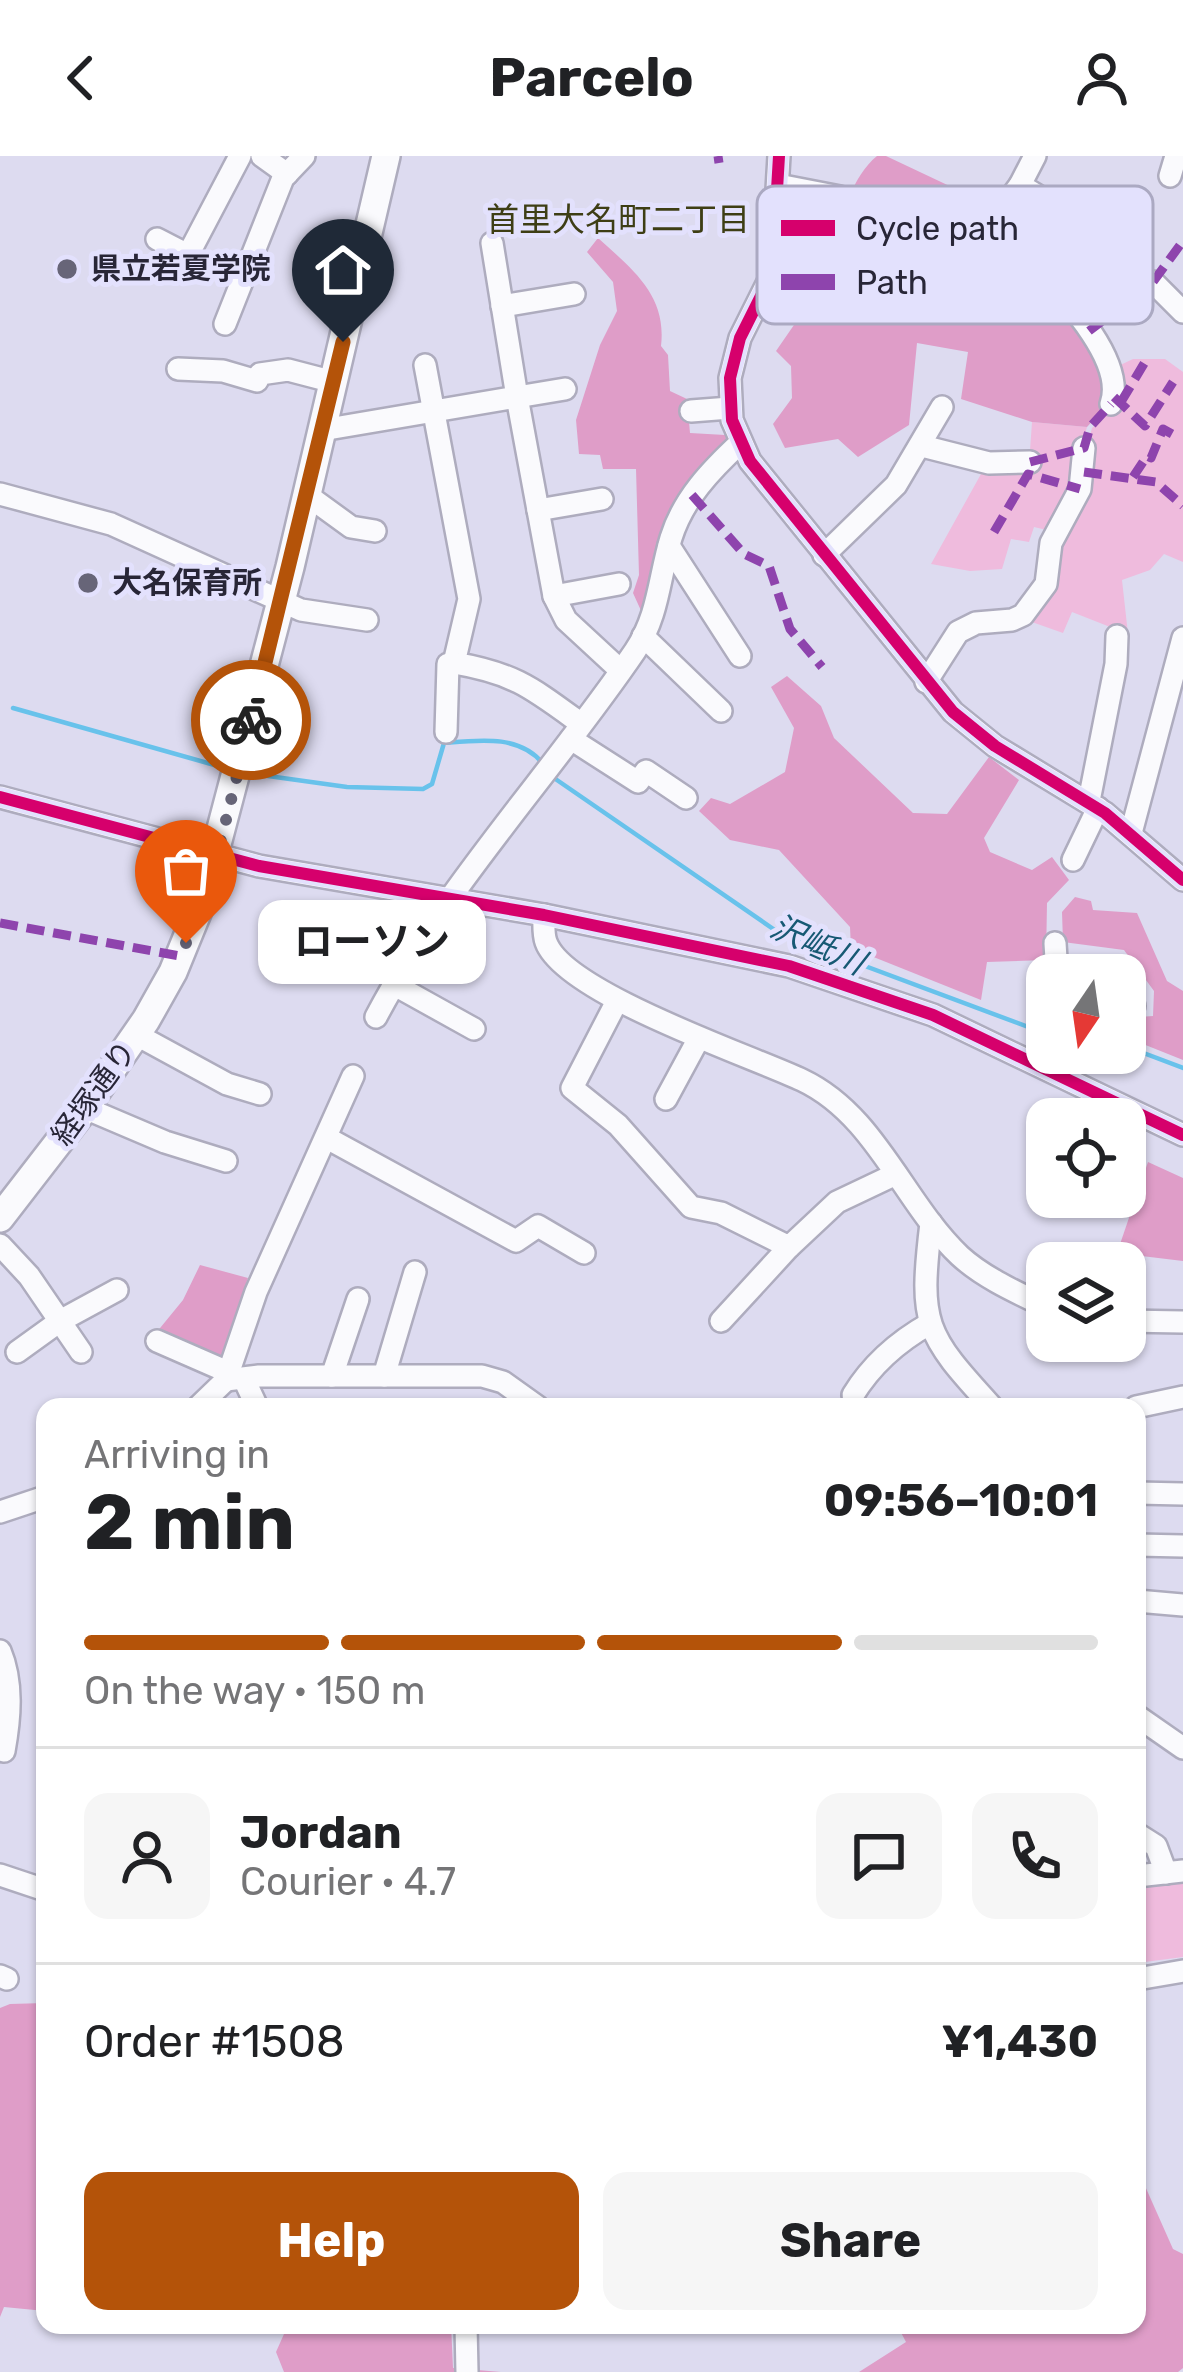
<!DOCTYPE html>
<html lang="en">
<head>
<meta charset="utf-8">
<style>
	body { margin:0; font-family:Rubik,"Noto Sans JP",sans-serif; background:#f6f6f6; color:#202124; height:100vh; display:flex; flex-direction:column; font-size:45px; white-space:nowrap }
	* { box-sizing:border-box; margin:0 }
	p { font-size:39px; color:#757577 }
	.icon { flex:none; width:66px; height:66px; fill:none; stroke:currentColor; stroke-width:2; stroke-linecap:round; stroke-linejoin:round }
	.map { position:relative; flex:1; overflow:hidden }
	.details { position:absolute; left:36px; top:1242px; width:1110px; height:936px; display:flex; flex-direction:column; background:#fff; border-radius:24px; box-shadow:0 3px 9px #0004 }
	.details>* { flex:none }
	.needle { width:78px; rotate:193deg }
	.tools { position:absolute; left:1026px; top:798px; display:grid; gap:24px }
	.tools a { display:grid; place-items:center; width:120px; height:120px; border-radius:24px; background:#fff; box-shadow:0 3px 9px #0004; font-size:60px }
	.pin { position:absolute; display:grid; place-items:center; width:102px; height:102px; color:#fff; margin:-123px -51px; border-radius:50% 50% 50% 0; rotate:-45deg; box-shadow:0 0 12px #0007 }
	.pin .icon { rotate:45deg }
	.courier { position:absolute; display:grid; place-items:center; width:120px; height:120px; margin:-60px; border:9px solid #b45309; border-radius:50%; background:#fff; color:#222; box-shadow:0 3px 15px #0007 }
	.bubble { position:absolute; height:84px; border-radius:24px; background:#fff; box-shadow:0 3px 9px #0004; font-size:39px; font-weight:700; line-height:84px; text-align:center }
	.headline em { font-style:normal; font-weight:700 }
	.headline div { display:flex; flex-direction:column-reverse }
	.headline { display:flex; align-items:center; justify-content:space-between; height:204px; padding:0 48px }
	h1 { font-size:78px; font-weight:700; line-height:90px }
	.bar { display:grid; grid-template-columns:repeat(4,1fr); gap:18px 12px; align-content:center; height:144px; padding:0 48px }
	.bar i { height:15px; border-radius:9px; background:#e0e0e0 }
	.bar .active { background:#b45309 }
	.bar p { grid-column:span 4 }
	.line { display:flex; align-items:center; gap:30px; padding:0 48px; border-top:3px solid #e0e0e0 }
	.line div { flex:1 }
	.round { display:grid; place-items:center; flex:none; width:126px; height:126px; border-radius:24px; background:#f6f6f6 }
	.cta { display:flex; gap:24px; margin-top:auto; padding:24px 48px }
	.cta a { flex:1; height:138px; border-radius:24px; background:#b45309; color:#fff; font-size:48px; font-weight:700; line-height:138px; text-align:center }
	.cta a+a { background:#f6f6f6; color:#202124 }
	header { display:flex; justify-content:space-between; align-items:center; height:156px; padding:0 48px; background:#fff; font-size:54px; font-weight:700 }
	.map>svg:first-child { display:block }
	.green { fill:#efbbdd }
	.forest { fill:#df9dc8 }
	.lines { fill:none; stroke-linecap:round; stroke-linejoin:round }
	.stream { stroke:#68c2eb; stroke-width:4.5 }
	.minor-casing { stroke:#aeacbe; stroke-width:26 }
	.major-casing { stroke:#aeacbe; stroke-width:32 }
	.minor { stroke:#fafafd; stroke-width:21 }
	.major { stroke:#fafafd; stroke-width:27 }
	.quiet { stroke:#8e44ad; stroke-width:9; stroke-dasharray:18 9; stroke-linecap:butt }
	.cycleway-casing { stroke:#e3e1fd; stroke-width:20 }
	.cycleway { stroke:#d6006c; stroke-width:12 }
	.done { stroke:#676578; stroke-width:12; stroke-dasharray:0 21.6 }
	.route { stroke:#b45309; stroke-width:15 }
	.poi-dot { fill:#676578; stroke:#e3e1fd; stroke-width:4.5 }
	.labels { text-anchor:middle; stroke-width:10; stroke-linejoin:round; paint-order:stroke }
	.poi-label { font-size:30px; font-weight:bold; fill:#282637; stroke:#e3e1fd; text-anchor:start }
	.street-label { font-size:30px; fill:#282637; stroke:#e3e1fd }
	.neighbourhood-label { font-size:33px; fill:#3e3e15; stroke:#e3e1fd }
	.water-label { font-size:33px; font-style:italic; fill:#175974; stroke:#e3e1fd }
	.key { fill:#e3e1fd; stroke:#aba9c2; stroke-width:3 }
	.key-label { font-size:33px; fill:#282637 }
</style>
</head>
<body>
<header><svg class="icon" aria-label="back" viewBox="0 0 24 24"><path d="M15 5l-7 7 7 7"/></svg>Parcelo<svg class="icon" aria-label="person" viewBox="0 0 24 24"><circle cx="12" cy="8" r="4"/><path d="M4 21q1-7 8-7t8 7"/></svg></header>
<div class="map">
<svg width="1183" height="2216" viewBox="0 0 1183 2216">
	<rect width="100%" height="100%" fill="#dddbf0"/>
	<g class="green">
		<path d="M1133,203H1165L1183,216V406L1164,398L1150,414L1122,424L1128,478L1072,456L1063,477L1029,465L1056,406L1092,272L1112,254L1114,212Z"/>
		<path d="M1032,266L1087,271L1055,376L1034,371L1029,386L1011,383L1002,413L970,415L931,408L981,318L1029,309Z"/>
		<path d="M1183,1723V1801L1137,1807V1728Z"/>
	</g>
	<g class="forest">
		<path d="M877,0H886L994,51L1109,216L1108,248L1087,271L1032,266L961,243L968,196L917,187L909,269L858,301L838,283L785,292L773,268L792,242L791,210L776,195L805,153L817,154C829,110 841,29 877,0Z"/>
		<path d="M598,82C632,113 667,139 661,190L668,199L670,235L687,243L690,277L725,279L729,290L684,335L643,459L633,437L639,419L636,313H603L600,299L579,298L576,264L600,189L617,155L613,126L587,96Z"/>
		<path d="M787,520L821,550L834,582L913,657L947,658L989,601L1019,624L984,682L990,696L1032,714L1052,701L1069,724L1047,747L1046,804L987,806L981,844L851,792L850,771L779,694L730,684L699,655L711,642L730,648L785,616L794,572L771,531Z"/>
		<path d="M1075,741L1091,745L1093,754L1137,757L1167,825L1183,835V904L1143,888L1139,861L1153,860L1154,835L1124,794L1063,786L1062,756Z"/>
		<path d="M1148,1006L1183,1022V1105L1117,1097Z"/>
		<path d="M200,1109L248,1122L221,1200L203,1192L196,1196L156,1177L183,1144Z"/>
		<path d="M45,1847V2155L4,2151L0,2161V1852L10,1848Z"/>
		<path d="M1137,2012L1173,2093L1183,2098V2212L1178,2216H859L906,2186L897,2169H1137Z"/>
		<path d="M288,2169H451L453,2212L501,2216H284L276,2196Z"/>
	</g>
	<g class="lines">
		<g class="stream">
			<path d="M13,552L218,610"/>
			<path d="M261,619L347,631L423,633L432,628L444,587C478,584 521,578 544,609"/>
			<path d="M554,622L782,779L1047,878"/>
			<path d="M1125,890L1183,912"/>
		</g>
		<g class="minor-casing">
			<g id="minor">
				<path d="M262,0L287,18"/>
				<path d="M779,0L772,118L740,182L730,222L732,264L750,305L953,556L995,590L1105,657L1183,724"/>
				<path d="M1035,0L1020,29L1102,79"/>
				<path d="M1170,20L1176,0"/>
				<path d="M778,29L840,41"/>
				<path d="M1020,29L999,57V68C1031,110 1130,194 1111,248"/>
				<path d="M157,83L188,99L240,0"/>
				<path d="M492,87L517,241L565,233"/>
				<path d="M1153,126L1183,156"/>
				<path d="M502,150L574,138"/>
				<path d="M225,168L283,22L304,0"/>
				<path d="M425,209L469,443L454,507C514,517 532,532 580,567"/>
				<path d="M178,213L223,215L257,225L260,218L288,214L334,226"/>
				<path d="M691,255L730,252"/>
				<path d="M322,274L517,241L554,440L566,464L619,513"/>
				<path d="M922,290L989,307L1030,306"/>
				<path d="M0,338L111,368L301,454L367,464"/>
				<path d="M307,339L351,371L375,375"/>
				<path d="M538,354L602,343"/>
				<path d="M669,390L740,500"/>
				<path d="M824,399L896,329L942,251"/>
				<path d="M554,440L619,428"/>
				<path d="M643,480L721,555"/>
				<path d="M926,526L958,476L976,467L1012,464L1023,459L1046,428L1051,387L1080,333L1084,292"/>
				<path d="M446,576L448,508L454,507"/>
				<path d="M571,583L638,626L646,615L686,642"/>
				<path d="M0,641L259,710L544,759L789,810L933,859L1183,979"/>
				<path d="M1089,645L1116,508L1117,480"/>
				<path d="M1131,677L1183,482"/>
				<path d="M1073,704L1098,652"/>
				<path d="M544,759C544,767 543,778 546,786C564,837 751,900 802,924C876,959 903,1046 960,1100C984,1122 1018,1137 1047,1151"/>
				<path d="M1055,787L1057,819"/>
				<path d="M393,828L474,873"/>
				<path d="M617,845L572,932L618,969L691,1051L721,1057L789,1091L837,1046L896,1018"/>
				<path d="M1125,850H1134"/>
				<path d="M376,861C445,730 552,617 635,495C659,459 659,421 671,382C683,343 711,314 740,287"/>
				<path d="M137,879L227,928L260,938"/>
				<path d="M666,943L699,882"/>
				<path d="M85,952L165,986L226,1005"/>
				<path d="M327,982L516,1085L538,1070L584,1097"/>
				<path d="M931,1067C919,1168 924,1177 992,1251"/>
				<path d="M0,1089L29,1120L81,1196"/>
				<path d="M721,1165L789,1091"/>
				<path d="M1125,1165L1183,1166"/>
				<path d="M157,1185L228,1216"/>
				<path d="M17,1196L60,1165L117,1134"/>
				<path d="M332,1220L358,1143"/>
				<path d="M384,1220L415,1116"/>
				<path d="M244,1223L257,1251"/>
				<path d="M226,1224L259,1220H482L503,1226L538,1251"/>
				<path d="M853,1239C872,1208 897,1186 929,1168"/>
				<path d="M198,1251L226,1224L256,1136L353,920"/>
				<path d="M1136,1251L1183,1241"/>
				<path d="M1137,1337L1183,1338"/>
				<path d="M0,1356L45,1341"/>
				<path d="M1137,1389L1183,1390"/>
				<path d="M1137,1445L1183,1449"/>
				<path d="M0,1495C13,1526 10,1562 4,1595"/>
				<path d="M1137,1560L1183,1592"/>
				<path d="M1137,1678L1156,1690L1166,1717"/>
				<path d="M0,1719L45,1734"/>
				<path d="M1137,1720L1183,1715"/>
				<path d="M0,1820L7,1823"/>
				<path d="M1137,1823L1183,1815"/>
				<path d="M466,2169L467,2216"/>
			</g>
		</g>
		<g class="major-casing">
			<path id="major" d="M0,1062L85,952L146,864L173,816L202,745L290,411L386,0"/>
		</g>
		<use href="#minor" class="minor"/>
		<use href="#major" class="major"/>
		<g class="quiet">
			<path d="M718,0L719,7"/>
			<path d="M984,158L990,144L1028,102"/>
			<path d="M1089,175L1153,126L1183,85"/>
			<path d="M1114,241L1145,270L1173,226"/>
			<path d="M1121,246L1145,206"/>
			<path d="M1030,306L1084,292L1090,271L1111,248"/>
			<path d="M1084,316L1156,326L1183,350"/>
			<path d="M1133,321L1147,300L1151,302L1163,273L1172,278"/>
			<path d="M692,339L744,398L769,410L790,473L822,511"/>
			<path d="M994,376L1028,318L1080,333"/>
			<path d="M0,767L180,800"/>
		</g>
		<g class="cycleway-casing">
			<g id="cycleway">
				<path d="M779,0L772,118L740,182L730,222L732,264L750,305L953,556L995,590L1105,657L1183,724"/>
				<path d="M0,641L259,710L544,759L789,810L933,859L1183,979"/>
			</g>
		</g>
		<use href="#cycleway" class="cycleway"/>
	</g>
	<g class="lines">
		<path class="done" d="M186,787L217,700L251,564"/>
		<path class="route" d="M251,564L343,186"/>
	</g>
	<g class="poi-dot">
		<circle cx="67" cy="113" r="12"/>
		<circle cx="88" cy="427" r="12"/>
	</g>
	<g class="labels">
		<g class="poi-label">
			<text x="91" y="123">県立若夏学院</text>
			<text x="112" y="437">大名保育所</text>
		</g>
		<g class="street-label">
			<text transform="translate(94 937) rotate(-54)" y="10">経塚通り</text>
		</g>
		<g class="neighbourhood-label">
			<text x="618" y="75">首里大名町二丁目</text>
		</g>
		<g class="water-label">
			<text transform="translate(818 788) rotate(24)" y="12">沢岻川</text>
		</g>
	</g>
	<rect x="757" y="30" width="396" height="138" rx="18" class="key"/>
	<rect x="781" y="64" width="54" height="16" fill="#d6006c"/>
	<rect x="781" y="118" width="54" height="16" fill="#8e44ad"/>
	<g class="key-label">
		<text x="856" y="84">Cycle path</text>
		<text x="856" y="138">Path</text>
	</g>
</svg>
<div class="tools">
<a><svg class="needle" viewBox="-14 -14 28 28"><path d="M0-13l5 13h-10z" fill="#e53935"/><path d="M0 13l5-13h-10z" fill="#757577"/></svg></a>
<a><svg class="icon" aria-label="locate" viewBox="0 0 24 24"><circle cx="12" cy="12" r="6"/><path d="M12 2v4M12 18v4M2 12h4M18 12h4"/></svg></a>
<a><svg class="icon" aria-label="layers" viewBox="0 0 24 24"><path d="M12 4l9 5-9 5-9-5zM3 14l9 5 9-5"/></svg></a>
</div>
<div class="pin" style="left:186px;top:787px;background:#ea580c"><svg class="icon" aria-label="bag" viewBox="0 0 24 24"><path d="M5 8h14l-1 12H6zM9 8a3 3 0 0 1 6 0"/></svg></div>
<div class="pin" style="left:343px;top:186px;background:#1f2937"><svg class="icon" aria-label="home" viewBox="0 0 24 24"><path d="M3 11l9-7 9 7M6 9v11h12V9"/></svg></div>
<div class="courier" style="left:251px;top:564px"><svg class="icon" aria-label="bike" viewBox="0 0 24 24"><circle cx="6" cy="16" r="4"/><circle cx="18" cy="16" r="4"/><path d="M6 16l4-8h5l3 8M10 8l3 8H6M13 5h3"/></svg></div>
<div class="bubble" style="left:258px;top:744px;width:228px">ローソン</div>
<section class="details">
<div class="headline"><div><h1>2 min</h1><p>Arriving in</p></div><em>09:56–10:01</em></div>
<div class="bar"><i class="active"></i><i class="active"></i><i class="active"></i><i></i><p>On the way · 150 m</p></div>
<div class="line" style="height:216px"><a class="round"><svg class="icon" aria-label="person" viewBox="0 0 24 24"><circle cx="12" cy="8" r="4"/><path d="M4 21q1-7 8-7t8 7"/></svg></a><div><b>Jordan</b><p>Courier · 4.7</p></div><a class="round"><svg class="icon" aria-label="chat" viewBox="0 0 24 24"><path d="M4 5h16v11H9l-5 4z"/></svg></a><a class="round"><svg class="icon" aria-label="phone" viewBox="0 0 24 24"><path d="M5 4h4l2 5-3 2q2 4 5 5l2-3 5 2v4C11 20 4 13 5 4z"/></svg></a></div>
<div class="line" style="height:156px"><div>Order #1508</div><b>¥1,430</b></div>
<div class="cta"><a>Help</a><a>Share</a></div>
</section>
</div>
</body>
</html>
